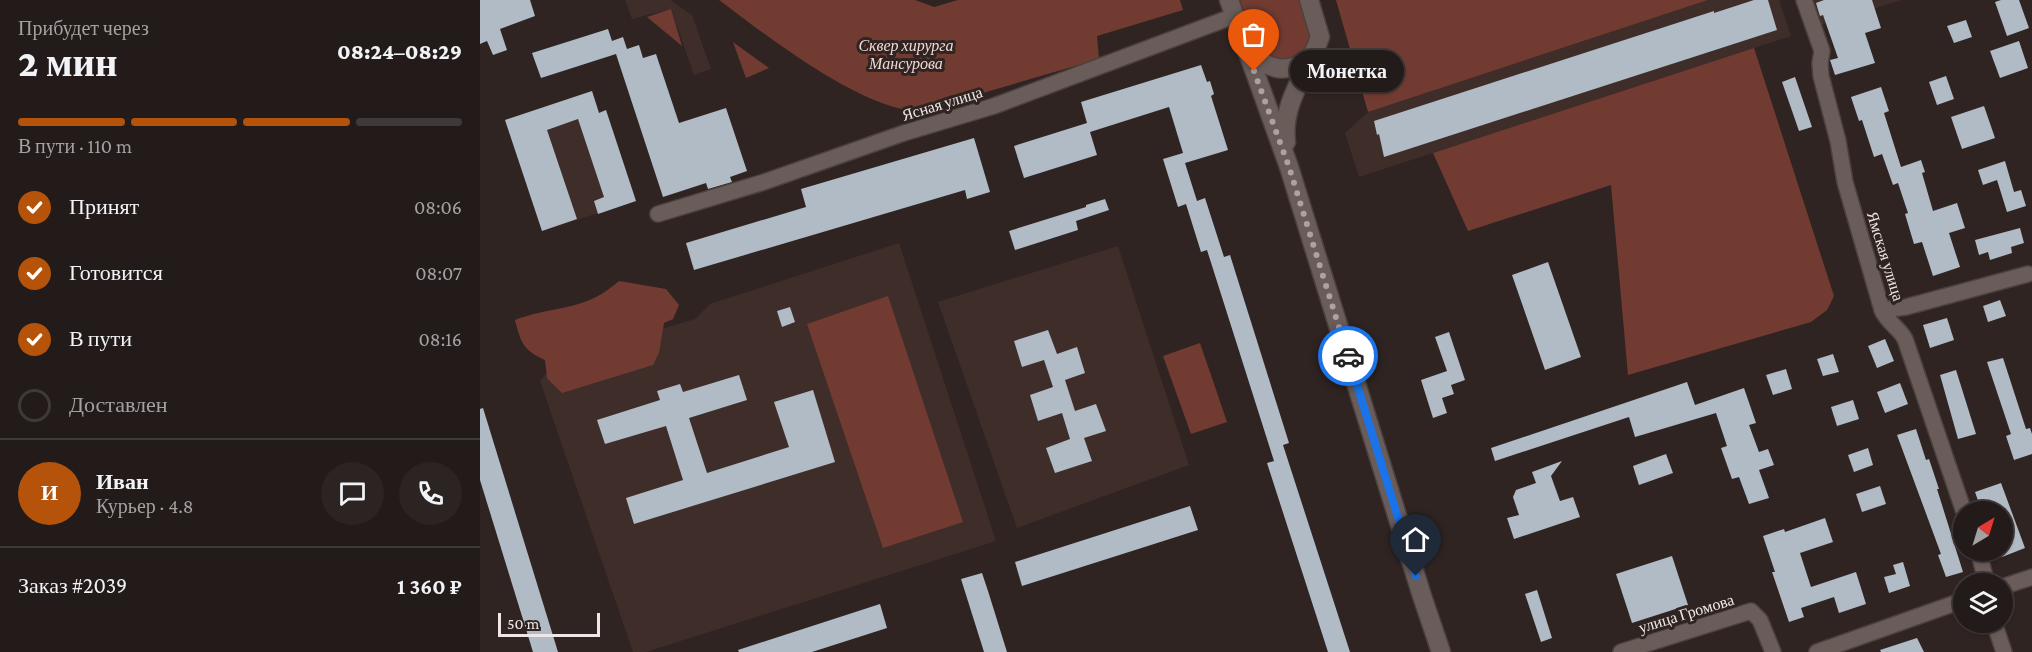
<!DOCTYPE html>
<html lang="ru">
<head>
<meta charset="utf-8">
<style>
	body { margin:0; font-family:"Crimson Pro",serif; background:#2b2423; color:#f1f3f6; height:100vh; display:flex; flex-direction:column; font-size:22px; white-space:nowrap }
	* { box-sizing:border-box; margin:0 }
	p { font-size:20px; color:#a3a1a2 }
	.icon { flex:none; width:33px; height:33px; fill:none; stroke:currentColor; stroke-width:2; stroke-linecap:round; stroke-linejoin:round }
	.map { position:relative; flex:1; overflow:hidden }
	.drawer { display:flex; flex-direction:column; background:#231b1a; width:480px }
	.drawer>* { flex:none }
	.needle { width:39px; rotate:38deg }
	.buttons { position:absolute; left:1473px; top:501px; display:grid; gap:12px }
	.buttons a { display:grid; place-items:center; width:60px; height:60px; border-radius:50%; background:#231b1a; box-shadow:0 2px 4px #0004,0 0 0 2px #403939; font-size:30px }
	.scale { position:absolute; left:18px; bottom:15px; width:102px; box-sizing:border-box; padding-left:6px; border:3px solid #efe7e5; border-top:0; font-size:16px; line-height:21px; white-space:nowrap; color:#efe7e5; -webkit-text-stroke:4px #2f2422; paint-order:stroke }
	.pin { position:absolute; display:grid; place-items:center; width:51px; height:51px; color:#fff; margin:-62px -26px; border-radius:50% 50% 50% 0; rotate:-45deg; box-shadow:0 0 6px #0007 }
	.pin .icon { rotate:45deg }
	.courier { position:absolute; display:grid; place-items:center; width:60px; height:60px; margin:-30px; border:4px solid #1a73e8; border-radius:50%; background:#fff; color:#222; box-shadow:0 2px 8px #0007 }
	.bubble { position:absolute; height:42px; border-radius:21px; background:#231b1a; box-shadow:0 2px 4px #0004,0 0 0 2px #403939; font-size:20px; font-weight:800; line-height:42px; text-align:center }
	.headline em { font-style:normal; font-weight:800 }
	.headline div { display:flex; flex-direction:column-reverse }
	.headline { display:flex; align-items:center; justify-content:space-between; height:102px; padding:0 18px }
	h1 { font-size:39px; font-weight:800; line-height:45px }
	.bar { display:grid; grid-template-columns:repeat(4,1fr); gap:9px 6px; align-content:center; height:72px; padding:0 18px }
	.bar i { height:8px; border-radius:4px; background:#403939 }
	.bar .on { background:#b45309 }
	.bar p { grid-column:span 4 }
	.line { display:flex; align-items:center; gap:15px; padding:0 18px; border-top:2px solid #403939 }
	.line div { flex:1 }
	.round { display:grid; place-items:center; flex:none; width:63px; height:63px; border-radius:32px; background:#2b2423 }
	ol { padding:0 18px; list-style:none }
	li { display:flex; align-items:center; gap:18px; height:66px }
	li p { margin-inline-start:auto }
	li .icon { padding:6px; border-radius:50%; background:#b45309; color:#fff; stroke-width:4 }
	li:last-child { color:#a3a1a2 }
	li i { width:33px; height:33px; border:3px solid #403939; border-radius:50% }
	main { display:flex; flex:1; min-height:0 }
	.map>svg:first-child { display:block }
	.built { fill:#3f2d2a }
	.green { fill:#723b32 }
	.building { fill:#b0bbc5 }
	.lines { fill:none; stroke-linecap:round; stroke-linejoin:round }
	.minor-casing { stroke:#4b413f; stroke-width:18 }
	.tertiary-casing { stroke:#4b413f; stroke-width:21 }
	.minor { stroke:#6a5c59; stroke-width:15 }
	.tertiary { stroke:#6a5c59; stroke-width:18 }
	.done { stroke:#aca3a1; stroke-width:6; stroke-dasharray:0 10.8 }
	.route { stroke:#1a73e8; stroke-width:8 }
	.labels { text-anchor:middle; stroke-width:6; stroke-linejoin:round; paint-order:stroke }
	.park-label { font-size:16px; font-style:italic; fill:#f0d9d4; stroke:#2f2422 }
	.street-label { font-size:16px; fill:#efe7e5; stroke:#2f2422 }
</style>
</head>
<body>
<main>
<section class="drawer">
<div class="headline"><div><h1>2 мин</h1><p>Прибудет через</p></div><em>08:24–08:29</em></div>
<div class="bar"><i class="on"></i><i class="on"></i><i class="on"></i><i></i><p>В пути · 110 m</p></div>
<ol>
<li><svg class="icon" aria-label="check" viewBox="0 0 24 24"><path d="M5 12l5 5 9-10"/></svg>Принят<p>08:06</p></li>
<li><svg class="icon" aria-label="check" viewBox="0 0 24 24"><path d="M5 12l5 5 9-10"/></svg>Готовится<p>08:07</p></li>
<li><svg class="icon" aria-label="check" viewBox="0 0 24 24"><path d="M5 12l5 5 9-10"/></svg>В пути<p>08:16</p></li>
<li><i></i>Доставлен</li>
</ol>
<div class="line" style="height:108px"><b class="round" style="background:#b45309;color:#fff">И</b><div><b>Иван</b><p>Курьер · 4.8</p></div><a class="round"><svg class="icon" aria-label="chat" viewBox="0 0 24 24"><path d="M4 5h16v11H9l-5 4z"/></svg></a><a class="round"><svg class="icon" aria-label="phone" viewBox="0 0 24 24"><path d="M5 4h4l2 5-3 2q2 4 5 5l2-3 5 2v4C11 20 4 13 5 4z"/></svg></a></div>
<div class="line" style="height:78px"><div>Заказ #2039</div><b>1 360 ₽</b></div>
</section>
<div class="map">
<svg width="1552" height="652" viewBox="0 0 1552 652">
	<rect width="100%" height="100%" fill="#2f2422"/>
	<g class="built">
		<path d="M145,0H190L212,15L231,69L214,75L191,9L152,19Z"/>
		<path d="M1228,0H1299L1311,36L879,177L865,133L888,112Z"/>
		<path d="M1334,0H1422L1341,25Z"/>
		<path d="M112,91L119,112L126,110L156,201L62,231L25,120Z"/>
		<path d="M419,243L516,541L166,652H153L60,381L76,361L215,319L230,304Z"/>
		<path d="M638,246L709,465L537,528L458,302Z"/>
	</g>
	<g class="green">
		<path d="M239,0H435L454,7L478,0H700L703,10L617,36L619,59L472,102C465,105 457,109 450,110C395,122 282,32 239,0Z"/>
		<path d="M760,0H821L831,33L825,52L806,62L786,56L773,44Z"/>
		<path d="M856,0H1228L888,112Z"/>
		<path d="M191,9L202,46L167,17Z"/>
		<path d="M253,42L289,68L266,78Z"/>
		<path d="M1274,48L1354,296L1347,310L1331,322L1148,375L1131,185L988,231L953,153Z"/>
		<path d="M139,281L186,289L199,305L193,319L184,323L179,353L173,365L82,393L67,378L65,360C43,350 41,343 35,320C62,309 91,310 116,297C124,293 132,287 139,281Z"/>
		<path d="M408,296L483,522L403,548L327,324Z"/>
		<path d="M720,343L747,422L711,434L683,356Z"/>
	</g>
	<g class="building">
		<path d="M0,0H50L55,16L20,29L27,50L13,55L7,41L0,44Z"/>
		<path d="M1274,0H1288L1297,30L904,157L899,134L897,135L894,121L1234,11V13Z"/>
		<path d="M1344,0H1392L1401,28L1385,33L1395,63L1355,75L1350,60L1358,58L1343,15L1340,16L1336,3Z"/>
		<path d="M1521,0H1539L1549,28L1527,36L1515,2Z"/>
		<path d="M1486,20L1492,37L1474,43L1467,26Z"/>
		<path d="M128,29L132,41L143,37L147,49L159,45L163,58L176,54L199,123L246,108L267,171L250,177L252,182L228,189L226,183L183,197L136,54L61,78L52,53Z"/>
		<path d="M1539,41L1548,68L1520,78L1510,51Z"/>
		<path d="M721,65L727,82L730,81L734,94L731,96L748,150L705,163L717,201L725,198L744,257L750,255L809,443L803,445L870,652H848L787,463L794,461L727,250L721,252L706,204L698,207L683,159L703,153L689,107L610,132L617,155L544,178L534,146L607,123L601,102Z"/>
		<path d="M1466,76L1474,99L1457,105L1449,82Z"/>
		<path d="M1315,77L1332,127L1319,131L1302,82Z"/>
		<path d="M1401,87L1409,111L1404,113L1421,167L1441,160L1445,172L1442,173L1453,211L1477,203L1485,228L1469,233L1480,267L1453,276L1442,242L1434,244L1425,214L1428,213L1418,183L1413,185L1402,154L1394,157L1382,120L1379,121L1371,97Z"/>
		<path d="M112,91L119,113L126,110L156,201L118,214L114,201L124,197L98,119L67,130L97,219L62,231L25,120Z"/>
		<path d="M1504,106L1515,138L1482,149L1471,117Z"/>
		<path d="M494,138L510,192L487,199L485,190L214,270L206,243L326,207L321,189Z"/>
		<path d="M1525,161L1534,192L1541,190L1546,206L1527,212L1517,180L1503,185L1498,170Z"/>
		<path d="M625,199L629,210L596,221L598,230L535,250L529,231L606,207V205Z"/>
		<path d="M1540,228L1544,243L1531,247L1532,253L1510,260L1508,252L1499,255L1495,240Z"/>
		<path d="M1068,262L1101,357L1065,370L1032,275Z"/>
		<path d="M1520,300L1526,316L1508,322L1503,306Z"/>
		<path d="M310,307L315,322L302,327L297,311Z"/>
		<path d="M1467,318L1474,340L1450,348L1443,325Z"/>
		<path d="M568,330L577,354L597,347L605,373L585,380L595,411L616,404L626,431L604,438L612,461L575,473L566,448L590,439L582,413L558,421L550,395L573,387L564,360L542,367L534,341Z"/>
		<path d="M969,332L985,380L971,385L974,394L962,398L967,413L953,418L941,380L967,371L955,337Z"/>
		<path d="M1405,339L1414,361L1397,368L1388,346Z"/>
		<path d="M1353,354L1359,372L1343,376L1337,359Z"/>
		<path d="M1523,358L1546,429L1550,428L1552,434V454L1534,460L1526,436L1531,434L1507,362Z"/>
		<path d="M1306,369L1312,389L1293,395L1286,375Z"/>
		<path d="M1476,370L1496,434L1478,439L1460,375Z"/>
		<path d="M259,375L267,400L209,418L227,473L309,447L294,402L333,390L355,462L154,524L146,498L203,480L186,426L125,444L117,420L180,400L177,391L200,384L203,392Z"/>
		<path d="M1207,382L1215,405L1264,388L1276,423L1269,425L1279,452L1288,449L1294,465L1279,470L1289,498L1269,504L1259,477L1252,479L1241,448L1247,446L1236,413L1155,437L1149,417L1015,461L1011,448Z"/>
		<path d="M1420,383L1428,404L1405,413L1397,392Z"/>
		<path d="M1373,400L1379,419L1357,426L1351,407Z"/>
		<path d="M3,408L78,652H53L0,480V409Z"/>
		<path d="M1436,429L1446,460L1449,459L1459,489H1457L1483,572L1466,577L1458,555L1461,554L1417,435Z"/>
		<path d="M1388,448L1393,465L1374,472L1368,455Z"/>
		<path d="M1186,454L1193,473L1159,485L1153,466Z"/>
		<path d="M1082,461L1071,476L1080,501L1093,497L1100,517L1034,539L1027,518L1039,515L1033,497L1036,490L1056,483L1052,472Z"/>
		<path d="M1521,483L1545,548L1522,557V512H1502L1495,492Z"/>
		<path d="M1400,486L1406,504L1382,512L1376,494Z"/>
		<path d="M710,506L718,530L542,586L535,562Z"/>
		<path d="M1345,518L1353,542L1320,553L1331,587L1376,572L1386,604L1359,613L1354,597L1321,608L1324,617L1309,622L1292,572H1295L1283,536L1304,529L1305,532Z"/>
		<path d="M1192,556L1208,605L1152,623L1136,574Z"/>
		<path d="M1423,562L1430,586L1409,593L1404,577L1416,574L1413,565Z"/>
		<path d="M502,573L508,591L527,652H504L481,579Z"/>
		<path d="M1057,590L1072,638L1061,642L1045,594Z"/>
		<path d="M400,604L407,628L332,652H259L258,650Z"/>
		<path d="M1437,638L1444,652H1401L1400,650Z"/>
	</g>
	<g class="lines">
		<g class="minor-casing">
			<g id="minor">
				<path d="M1324,0L1342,51L1340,63L1341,76L1358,141L1365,182L1402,310C1407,322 1419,328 1425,339L1484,512"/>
				<path d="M178,214L284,182L424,133L514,106L754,16"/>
				<path d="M1402,310L1426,307L1548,274"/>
				<path d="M1498,550L1507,584"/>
				<path d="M1522,587L1552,577"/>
				<path d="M1514,622L1524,652"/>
				<path d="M1141,652L1271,611L1280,620L1293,652"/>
				<path d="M1337,652L1484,600"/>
			</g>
		</g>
		<g class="tertiary-casing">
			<g id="tertiary">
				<path d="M749,0L809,167L942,596L961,652"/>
				<path d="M767,51C790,70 806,76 832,57"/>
				<path d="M806,142C801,103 828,71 840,37L829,0"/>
			</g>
		</g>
		<use href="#minor" class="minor"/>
		<use href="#tertiary" class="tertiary"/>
	</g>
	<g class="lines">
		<path class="done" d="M774,71L809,167L868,356"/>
		<path class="route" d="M868,356L936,576"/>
	</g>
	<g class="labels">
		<g class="park-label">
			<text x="426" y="51">Сквер хирурга<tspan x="426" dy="18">Мансурова</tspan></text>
		</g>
		<g class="street-label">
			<text transform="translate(462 103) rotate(-17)" y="6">Ясная улица</text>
			<text transform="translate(1406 256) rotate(73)" y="6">Ямская улица</text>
			<text transform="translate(1206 613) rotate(-17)" y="6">улица Громова</text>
		</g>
	</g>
</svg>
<div class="buttons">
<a><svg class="needle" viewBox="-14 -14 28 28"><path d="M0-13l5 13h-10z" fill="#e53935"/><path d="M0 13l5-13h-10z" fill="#a3a1a2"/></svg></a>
<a><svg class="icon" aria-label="layers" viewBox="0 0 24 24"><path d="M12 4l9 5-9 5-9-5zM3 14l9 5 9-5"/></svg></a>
</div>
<div class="scale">50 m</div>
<div class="pin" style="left:774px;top:71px;background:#ea580c"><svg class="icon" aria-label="bag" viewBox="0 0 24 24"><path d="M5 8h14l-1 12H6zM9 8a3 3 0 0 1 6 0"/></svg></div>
<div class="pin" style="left:936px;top:576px;background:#1f2937"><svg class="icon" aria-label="home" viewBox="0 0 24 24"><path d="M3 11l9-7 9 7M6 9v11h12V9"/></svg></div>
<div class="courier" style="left:868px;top:356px"><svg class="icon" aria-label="car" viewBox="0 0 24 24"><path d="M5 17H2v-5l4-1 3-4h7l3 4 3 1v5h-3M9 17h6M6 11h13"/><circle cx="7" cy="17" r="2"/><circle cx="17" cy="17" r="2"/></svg></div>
<div class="bubble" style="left:810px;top:50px;width:114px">Монетка</div>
</div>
</main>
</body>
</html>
